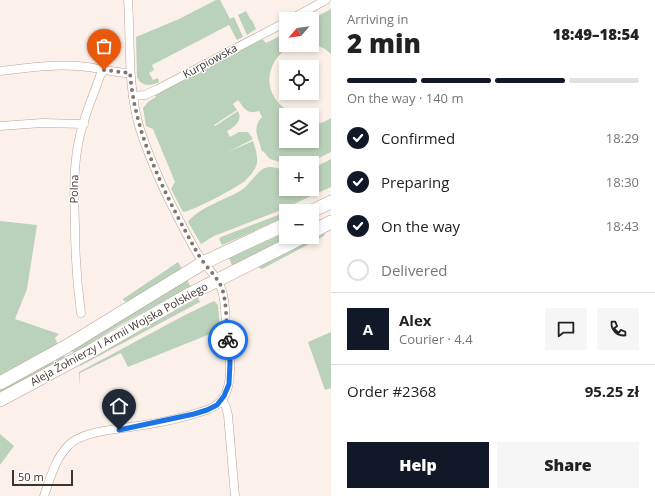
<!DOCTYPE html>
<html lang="en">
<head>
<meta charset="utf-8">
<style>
	body { margin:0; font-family:"Open Sans",sans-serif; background:#f6f6f6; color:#222; height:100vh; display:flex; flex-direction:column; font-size:15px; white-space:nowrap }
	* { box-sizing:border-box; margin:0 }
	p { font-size:13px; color:#767676 }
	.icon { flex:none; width:22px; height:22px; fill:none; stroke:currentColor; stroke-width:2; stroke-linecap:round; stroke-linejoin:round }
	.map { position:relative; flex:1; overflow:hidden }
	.drawer { display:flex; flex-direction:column; background:#fff; width:324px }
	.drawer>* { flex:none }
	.needle { width:26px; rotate:242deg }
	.tools { position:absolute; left:279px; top:12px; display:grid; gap:8px }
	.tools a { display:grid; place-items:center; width:40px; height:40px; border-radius:0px; background:#fff; box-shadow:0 2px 6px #0003; font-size:20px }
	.scale { position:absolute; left:12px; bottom:10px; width:61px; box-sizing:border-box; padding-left:4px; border:2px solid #3e342e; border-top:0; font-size:11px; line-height:14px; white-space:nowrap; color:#3e342e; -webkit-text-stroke:3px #fff; paint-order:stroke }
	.pin { position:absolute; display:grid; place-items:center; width:34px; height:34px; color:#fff; margin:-41px -17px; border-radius:50% 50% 50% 0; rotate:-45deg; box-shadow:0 0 4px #0007 }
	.pin .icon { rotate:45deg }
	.courier { position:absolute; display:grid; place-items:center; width:40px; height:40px; margin:-20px; border:3px solid #1a73e8; border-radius:50%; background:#fff; color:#222; box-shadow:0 1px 5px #0007 }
	.headline em { font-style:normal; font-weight:800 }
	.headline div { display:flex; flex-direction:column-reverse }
	.headline { display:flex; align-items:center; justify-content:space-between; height:68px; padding:0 16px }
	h1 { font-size:26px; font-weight:800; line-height:30px }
	.bar { display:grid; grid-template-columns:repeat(4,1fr); gap:6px 4px; align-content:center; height:48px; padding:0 16px }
	.bar i { height:5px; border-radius:3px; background:#e0e0e0 }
	.bar .on { background:#111827 }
	.bar p { grid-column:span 4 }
	.line { display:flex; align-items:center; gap:10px; padding:0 16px; border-top:1px solid #e0e0e0 }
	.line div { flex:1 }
	.round { display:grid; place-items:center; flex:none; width:42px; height:42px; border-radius:0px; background:#f6f6f6 }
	ol { padding:0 16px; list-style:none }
	li { display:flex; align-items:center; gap:12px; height:44px }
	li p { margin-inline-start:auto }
	li .icon { padding:4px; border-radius:50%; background:#111827; color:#fff; stroke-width:4 }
	li:last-child { color:#767676 }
	li i { width:22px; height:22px; border:2px solid #e0e0e0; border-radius:50% }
	.action { display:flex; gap:8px; margin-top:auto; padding:8px 16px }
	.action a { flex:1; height:46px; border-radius:0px; background:#111827; color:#fff; font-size:16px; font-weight:800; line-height:46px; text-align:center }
	.action a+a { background:#f6f6f6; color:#222 }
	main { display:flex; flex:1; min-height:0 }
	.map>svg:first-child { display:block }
	.green { fill:#bad1ba }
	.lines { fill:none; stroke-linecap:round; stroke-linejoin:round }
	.street-casing { stroke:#baa392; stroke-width:9 }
	.primary-casing { stroke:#baa392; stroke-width:14 }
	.street { stroke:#fff; stroke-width:8 }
	.primary { stroke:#fff; stroke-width:13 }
	.done { stroke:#807670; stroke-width:4; stroke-dasharray:0 7.2 }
	.route { stroke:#1a73e8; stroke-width:5 }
	.labels { text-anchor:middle; stroke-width:3; stroke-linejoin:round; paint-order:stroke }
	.street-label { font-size:11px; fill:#3e342e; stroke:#fff }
</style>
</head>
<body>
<main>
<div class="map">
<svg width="331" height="496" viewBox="0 0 331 496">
	<rect width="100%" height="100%" fill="#fcf1ea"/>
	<g class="green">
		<path d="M216,0H220L230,19L234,17L243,37L237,40L229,25L152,65L154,70L149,73L153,80L158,78L159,82C150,86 142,87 137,77L136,37L179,19Z"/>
		<path d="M331,9V54L325,49L312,43V19Z"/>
		<path d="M246,11L251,20H252L256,29L247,35L238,15Z"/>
		<path d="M286,33V45H293C268,57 260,88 283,107C290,112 299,112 306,115H286V141H312V125L324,122L331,118V152L309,163H286V164L270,159L263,151L262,152C259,138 251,129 262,117L259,111C247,115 244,108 238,100L233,104L237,110L214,125L215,126L238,111C243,120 235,127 227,131L230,137L239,132H248L253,139L228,152L253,141C255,147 258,156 257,163C256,169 249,177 245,181C236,188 193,211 183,212L171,189L175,182L153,129L146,126L143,108L148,102L156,97L155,95L262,39L266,43Z"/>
		<path d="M331,159V187L276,212L214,236L201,244L188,222C200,206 227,200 243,189C251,183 257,171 265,168C272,165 280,169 286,171V189H312V169Z"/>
		<path d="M286,212V217L222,245L219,239L221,237Z"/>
		<path d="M0,221L37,225L27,289L15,319L59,334L55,338L58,345L0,377Z"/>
		<path d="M286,232V237H292L233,268L229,258Z"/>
		<path d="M323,232L325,234L324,236L262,269L258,267Z"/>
		<path d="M178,262L182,269L130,302L124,301L123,299Z"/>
		<path d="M186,278L191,287L120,325L74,354L71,349Z"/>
		<path d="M198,298L200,302L80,366L79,363Z"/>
		<path d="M214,301L218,305L220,330L128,367L121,353L80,373L79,387V372L185,315Z"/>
		<path d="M331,332V388L325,390L308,342Z"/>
		<path d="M63,354L66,358L0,394V388Z"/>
		<path d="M0,434L14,446L0,465Z"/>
	</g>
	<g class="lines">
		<g class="street-casing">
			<g id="street">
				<path d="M291,19L326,0"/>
				<path d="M0,71C26,68 52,64 78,66C96,67 112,73 130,73"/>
				<path d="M133,96L145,95L158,89L286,22"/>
				<path d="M0,126L42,123L84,124"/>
				<path d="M81,313C77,284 75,254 75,225C74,196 73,168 79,140C83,118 93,97 100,76L104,70"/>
				<path d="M222,400L226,407L228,415L235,496"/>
				<path d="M44,496C50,479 55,459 68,446C82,430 123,429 144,425C165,422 186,417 207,410C218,406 225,399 228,387C233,368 228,346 226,327C225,314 226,300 221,288C217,276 204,264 197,253C175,214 154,172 140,129C127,87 131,43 128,0"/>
			</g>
		</g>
		<g class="primary-casing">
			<g id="primary">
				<path d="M312,211L331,202"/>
				<path d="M312,232L331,222"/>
				<path d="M0,383L67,346L203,263L286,224"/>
				<path d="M0,400L91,351L190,294L303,237"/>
			</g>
		</g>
		<use href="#street" class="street"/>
		<use href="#primary" class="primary"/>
	</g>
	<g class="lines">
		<path class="done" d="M104,70L130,73C135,137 167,199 198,254C204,265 215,274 221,286C227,299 226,324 228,340"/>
		<path class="route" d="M119,430L194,414L207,410L217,405L224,396L229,384L230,362L228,340"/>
	</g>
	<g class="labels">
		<g class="street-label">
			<text transform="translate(210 61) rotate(-28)" y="4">Kurpiowska</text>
			<text transform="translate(74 189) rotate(-89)" y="4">Polna</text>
			<text transform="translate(119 334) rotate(-29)" y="4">Aleja Żołnierzy I Armii Wojska Polskiego</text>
		</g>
	</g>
</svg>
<div class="tools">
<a><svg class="needle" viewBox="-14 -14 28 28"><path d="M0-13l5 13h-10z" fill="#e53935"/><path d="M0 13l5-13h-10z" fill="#767676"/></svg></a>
<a><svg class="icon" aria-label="locate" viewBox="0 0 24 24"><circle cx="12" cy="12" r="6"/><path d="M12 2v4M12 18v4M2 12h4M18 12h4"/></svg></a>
<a><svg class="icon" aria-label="layers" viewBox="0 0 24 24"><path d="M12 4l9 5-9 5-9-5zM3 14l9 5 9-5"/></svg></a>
<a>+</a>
<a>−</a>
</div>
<div class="scale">50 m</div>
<div class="pin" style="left:104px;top:70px;background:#ea580c"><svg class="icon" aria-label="bag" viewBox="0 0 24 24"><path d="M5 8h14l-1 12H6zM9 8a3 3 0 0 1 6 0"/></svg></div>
<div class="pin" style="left:119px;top:430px;background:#1f2937"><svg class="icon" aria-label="home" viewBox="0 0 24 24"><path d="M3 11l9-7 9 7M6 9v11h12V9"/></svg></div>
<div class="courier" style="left:228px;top:340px"><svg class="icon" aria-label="bike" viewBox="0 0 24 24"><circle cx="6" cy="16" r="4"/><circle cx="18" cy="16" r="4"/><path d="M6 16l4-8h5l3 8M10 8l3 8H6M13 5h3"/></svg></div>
</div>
<section class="drawer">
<div class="headline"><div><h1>2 min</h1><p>Arriving in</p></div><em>18:49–18:54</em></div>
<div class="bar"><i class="on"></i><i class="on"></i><i class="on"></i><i></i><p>On the way · 140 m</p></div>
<ol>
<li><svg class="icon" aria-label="check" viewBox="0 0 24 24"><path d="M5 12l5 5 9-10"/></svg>Confirmed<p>18:29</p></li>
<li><svg class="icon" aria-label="check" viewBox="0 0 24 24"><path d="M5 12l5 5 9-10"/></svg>Preparing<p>18:30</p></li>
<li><svg class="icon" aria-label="check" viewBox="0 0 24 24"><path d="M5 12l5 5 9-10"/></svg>On the way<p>18:43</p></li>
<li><i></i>Delivered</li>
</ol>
<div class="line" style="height:72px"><b class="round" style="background:#111827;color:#fff">A</b><div><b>Alex</b><p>Courier · 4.4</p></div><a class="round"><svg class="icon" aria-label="chat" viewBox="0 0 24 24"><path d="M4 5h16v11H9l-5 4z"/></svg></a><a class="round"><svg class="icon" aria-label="phone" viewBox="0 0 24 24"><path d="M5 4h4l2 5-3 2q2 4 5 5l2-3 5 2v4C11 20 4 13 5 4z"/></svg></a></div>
<div class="line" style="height:52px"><div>Order #2368</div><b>95.25 zł</b></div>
<div class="action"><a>Help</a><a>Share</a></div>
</section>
</main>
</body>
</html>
